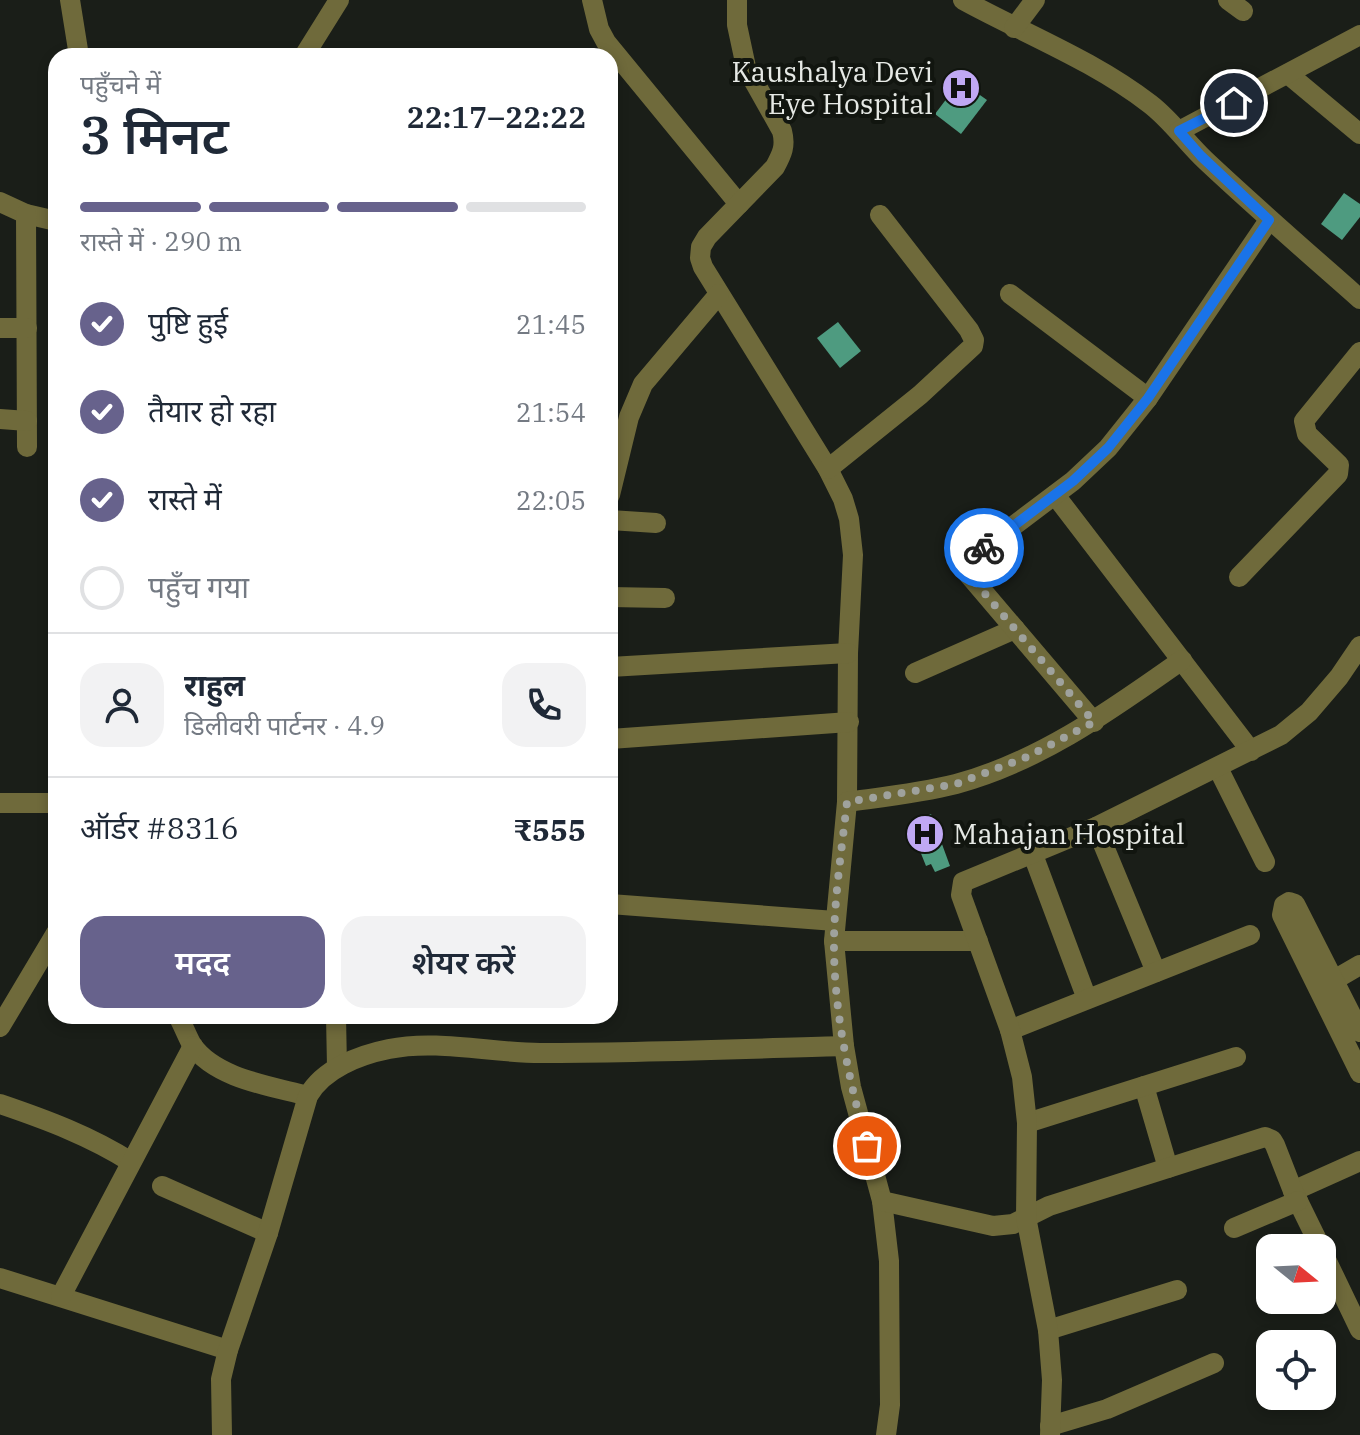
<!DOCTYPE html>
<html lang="hi">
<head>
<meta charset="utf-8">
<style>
	body { margin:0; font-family:"IBM Plex Serif","Noto Sans Devanagari",serif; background:#f2f2f3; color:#1f2937; height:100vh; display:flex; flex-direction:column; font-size:30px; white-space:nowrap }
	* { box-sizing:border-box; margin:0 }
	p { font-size:26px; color:#747a83 }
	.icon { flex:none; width:44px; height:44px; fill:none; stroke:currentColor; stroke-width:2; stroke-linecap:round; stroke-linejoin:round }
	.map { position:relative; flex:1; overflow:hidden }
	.panel { position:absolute; left:48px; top:48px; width:570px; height:976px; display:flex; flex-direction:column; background:#fff; border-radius:24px; box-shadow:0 4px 12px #0003 }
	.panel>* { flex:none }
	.needle { width:52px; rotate:108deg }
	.buttons { position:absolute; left:1256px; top:1234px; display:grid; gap:16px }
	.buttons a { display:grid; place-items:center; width:80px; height:80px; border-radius:16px; background:#fff; box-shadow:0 4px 12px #0003; font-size:40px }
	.pin { position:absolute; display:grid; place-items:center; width:68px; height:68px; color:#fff; margin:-34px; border:4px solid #fff; border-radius:50%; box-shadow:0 2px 8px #0007 }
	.courier { position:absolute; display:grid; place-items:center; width:80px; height:80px; margin:-40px; border:6px solid #1a73e8; border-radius:50%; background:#fff; color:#222; box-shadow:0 2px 10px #0007 }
	.summary em { font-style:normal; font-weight:600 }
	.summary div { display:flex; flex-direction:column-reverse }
	.summary { display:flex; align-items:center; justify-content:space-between; height:136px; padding:0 32px }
	h1 { font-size:52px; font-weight:600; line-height:60px }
	.bar { display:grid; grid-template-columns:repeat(4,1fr); gap:12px 8px; align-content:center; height:96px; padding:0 32px }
	.bar i { height:10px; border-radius:6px; background:#e0e1e3 }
	.bar .on { background:#67628c }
	.bar p { grid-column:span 4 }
	.line { display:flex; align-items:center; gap:20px; padding:0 32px; border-top:2px solid #e0e1e3 }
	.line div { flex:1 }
	.round { display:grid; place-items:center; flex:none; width:84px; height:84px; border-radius:24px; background:#f2f2f3 }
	ol { padding:0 32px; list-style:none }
	li { display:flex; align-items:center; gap:24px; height:88px }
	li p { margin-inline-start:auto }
	li .icon { padding:8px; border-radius:50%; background:#67628c; color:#fff; stroke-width:4 }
	li:last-child { color:#747a83 }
	li i { width:44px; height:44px; border:4px solid #e0e1e3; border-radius:50% }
	.cta { display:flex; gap:16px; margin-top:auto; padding:16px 32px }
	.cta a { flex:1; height:92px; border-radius:24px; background:#67628c; color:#fff; font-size:32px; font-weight:600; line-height:92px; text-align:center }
	.cta a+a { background:#f2f2f3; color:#1f2937 }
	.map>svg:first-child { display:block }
	.building { fill:#4e9b80 }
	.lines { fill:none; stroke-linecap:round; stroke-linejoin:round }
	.minor { stroke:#6f6a3b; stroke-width:20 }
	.done { stroke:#9fa29d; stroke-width:8; stroke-dasharray:0 14.4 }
	.route { stroke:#1a73e8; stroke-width:10 }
	.labels { text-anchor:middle; stroke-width:8; stroke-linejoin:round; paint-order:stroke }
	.poi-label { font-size:28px; fill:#e6e9e5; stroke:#11150f; text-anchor:end }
</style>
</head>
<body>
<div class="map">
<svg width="1360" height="1435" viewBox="0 0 1360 1435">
	<rect width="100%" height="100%" fill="#1a1e18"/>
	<g class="building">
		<path d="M960,81L987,100L961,134L935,114Z"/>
		<path d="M1344,193L1360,204V217L1342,240L1321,224Z"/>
		<path d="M838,322L861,351L840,368L817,338Z"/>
		<path d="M931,814L950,866L935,872L931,864L926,866L910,826L918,823L917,819Z"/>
	</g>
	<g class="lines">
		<g class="minor">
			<path d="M70,0L79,56"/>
			<path d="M592,0L599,29L606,42L739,204"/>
			<path d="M737,0V25L746,67L782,131C786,146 782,154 775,167L707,237L701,247L700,258L703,267L828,469L843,499L849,519L853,555L848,653L847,802L834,941L844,1046L851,1087L882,1201L889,1261L890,1405L886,1435"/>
			<path d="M963,0C1025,34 1093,60 1150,104C1171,120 1186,142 1205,160C1256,208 1308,253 1360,299"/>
			<path d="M1228,0L1243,11"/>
			<path d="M1014,28L1035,0"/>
			<path d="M304,56L339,0"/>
			<path d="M1288,74L1360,134"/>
			<path d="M1179,131L1360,35"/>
			<path d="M0,202L26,214L56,221"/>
			<path d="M26,214L27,447"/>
			<path d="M1010,294L1148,398"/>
			<path d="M0,328H27"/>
			<path d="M0,419L27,421"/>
			<path d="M828,469L920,395L973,346L974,340L969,330L880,215"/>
			<path d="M610,495L629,417L643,384L719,294"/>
			<path d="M1055,495L1251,751"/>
			<path d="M610,520L656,523"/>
			<path d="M1239,577L1338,474L1339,465L1307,434L1304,421L1360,352"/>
			<path d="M610,597L665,598"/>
			<path d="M610,667L848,653"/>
			<path d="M915,673L1015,629"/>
			<path d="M1094,722L969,575L966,567L976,554L1073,481L1108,448L1148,398L1269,220"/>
			<path d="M610,739L849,722"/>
			<path d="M1218,768L1265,862"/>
			<path d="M847,802C883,797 921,793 956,784C1041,761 1111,710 1182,660"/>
			<path d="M0,803H56"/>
			<path d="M1096,827L1156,972"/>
			<path d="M1032,852L1087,999"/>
			<path d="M610,904L835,921"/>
			<path d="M834,941H978"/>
			<path d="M1322,987L1360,965"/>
			<path d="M178,1016C183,1025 187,1036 192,1045C216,1079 271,1086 308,1096"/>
			<path d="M336,1016L337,1067"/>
			<path d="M0,1027L56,933"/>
			<path d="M1010,1030L1250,935"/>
			<path d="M1360,1032L1295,904L1289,902L1284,905L1282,915L1360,1073"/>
			<path d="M1144,1086L1168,1168"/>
			<path d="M0,1104C47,1120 90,1136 131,1162"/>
			<path d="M1027,1123L1236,1057"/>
			<path d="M162,1186L268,1233"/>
			<path d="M1293,1191L1360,1161"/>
			<path d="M882,1201L993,1226L1013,1224L1049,1206L1265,1137L1272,1140L1275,1145L1293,1191L1321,1248"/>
			<path d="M1234,1228L1298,1201"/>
			<path d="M1322,1251L1360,1330"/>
			<path d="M0,1278L228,1350"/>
			<path d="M61,1296L193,1046"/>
			<path d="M1048,1330L1177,1290"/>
			<path d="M1050,1426L1107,1409L1214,1363"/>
			<path d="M222,1435L221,1379L228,1350L268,1233L308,1096C323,1069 359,1055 389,1049C436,1039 492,1053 540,1053C641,1053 743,1049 844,1046"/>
			<path d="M1050,1435L1052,1380L1048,1330L1026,1217L1027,1123L1022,1077L1010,1030L961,895L963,882L1096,827L1281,735L1309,712L1339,677L1360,646"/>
		</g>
	</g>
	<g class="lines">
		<path class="done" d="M867,1146C849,1079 833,1009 834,938C835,893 842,847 847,802L956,784L1027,757L1094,722L969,575L966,567L969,560L984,548"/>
		<path class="route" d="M984,548L1073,481L1108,448L1148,398L1269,220L1201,156L1179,131L1234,103"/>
	</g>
	<defs>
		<g id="hospital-disc" transform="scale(2)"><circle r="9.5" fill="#c0a8f4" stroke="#11150f"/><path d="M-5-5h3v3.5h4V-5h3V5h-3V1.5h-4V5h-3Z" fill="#111"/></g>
	</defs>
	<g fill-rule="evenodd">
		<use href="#hospital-disc" x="961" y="88"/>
		<use href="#hospital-disc" x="925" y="834"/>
	</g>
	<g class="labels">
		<g class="poi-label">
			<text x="933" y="82">Kaushalya Devi<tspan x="933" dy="32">Eye Hospital</tspan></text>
			<text x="953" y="844" text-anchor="start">Mahajan Hospital</text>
		</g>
	</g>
</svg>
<div class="buttons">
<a><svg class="needle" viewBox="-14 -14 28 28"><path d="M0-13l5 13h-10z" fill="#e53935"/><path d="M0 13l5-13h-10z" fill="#747a83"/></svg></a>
<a><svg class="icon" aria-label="locate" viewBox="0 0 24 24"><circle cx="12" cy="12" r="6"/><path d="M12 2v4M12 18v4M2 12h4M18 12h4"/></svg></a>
</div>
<div class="pin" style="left:867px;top:1146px;background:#ea580c"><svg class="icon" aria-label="bag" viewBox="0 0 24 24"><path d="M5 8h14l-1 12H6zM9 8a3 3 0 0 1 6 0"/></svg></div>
<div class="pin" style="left:1234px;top:103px;background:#1f2937"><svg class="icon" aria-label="home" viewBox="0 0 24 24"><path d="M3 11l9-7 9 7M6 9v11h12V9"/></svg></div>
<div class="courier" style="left:984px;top:548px"><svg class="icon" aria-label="bike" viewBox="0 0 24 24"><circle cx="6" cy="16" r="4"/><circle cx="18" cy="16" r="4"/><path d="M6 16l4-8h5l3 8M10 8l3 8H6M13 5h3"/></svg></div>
<section class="panel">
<div class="summary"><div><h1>3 मिनट</h1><p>पहुँचने में</p></div><em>22:17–22:22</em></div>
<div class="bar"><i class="on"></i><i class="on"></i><i class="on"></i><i></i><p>रास्ते में · 290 m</p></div>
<ol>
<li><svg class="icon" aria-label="check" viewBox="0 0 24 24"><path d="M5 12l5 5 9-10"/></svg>पुष्टि हुई<p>21:45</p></li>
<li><svg class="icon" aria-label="check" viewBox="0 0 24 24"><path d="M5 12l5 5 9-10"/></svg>तैयार हो रहा<p>21:54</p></li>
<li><svg class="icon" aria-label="check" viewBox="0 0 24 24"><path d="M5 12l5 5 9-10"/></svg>रास्ते में<p>22:05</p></li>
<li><i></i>पहुँच गया</li>
</ol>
<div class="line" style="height:144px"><a class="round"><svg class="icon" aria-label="person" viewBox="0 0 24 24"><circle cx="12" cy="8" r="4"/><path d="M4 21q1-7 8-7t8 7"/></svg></a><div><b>राहुल</b><p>डिलीवरी पार्टनर · 4.9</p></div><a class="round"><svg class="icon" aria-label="phone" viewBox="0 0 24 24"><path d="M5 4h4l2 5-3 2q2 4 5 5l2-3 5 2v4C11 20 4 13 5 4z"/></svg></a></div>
<div class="line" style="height:104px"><div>ऑर्डर #8316</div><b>₹555</b></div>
<div class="cta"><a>मदद</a><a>शेयर करें</a></div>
</section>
</div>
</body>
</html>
